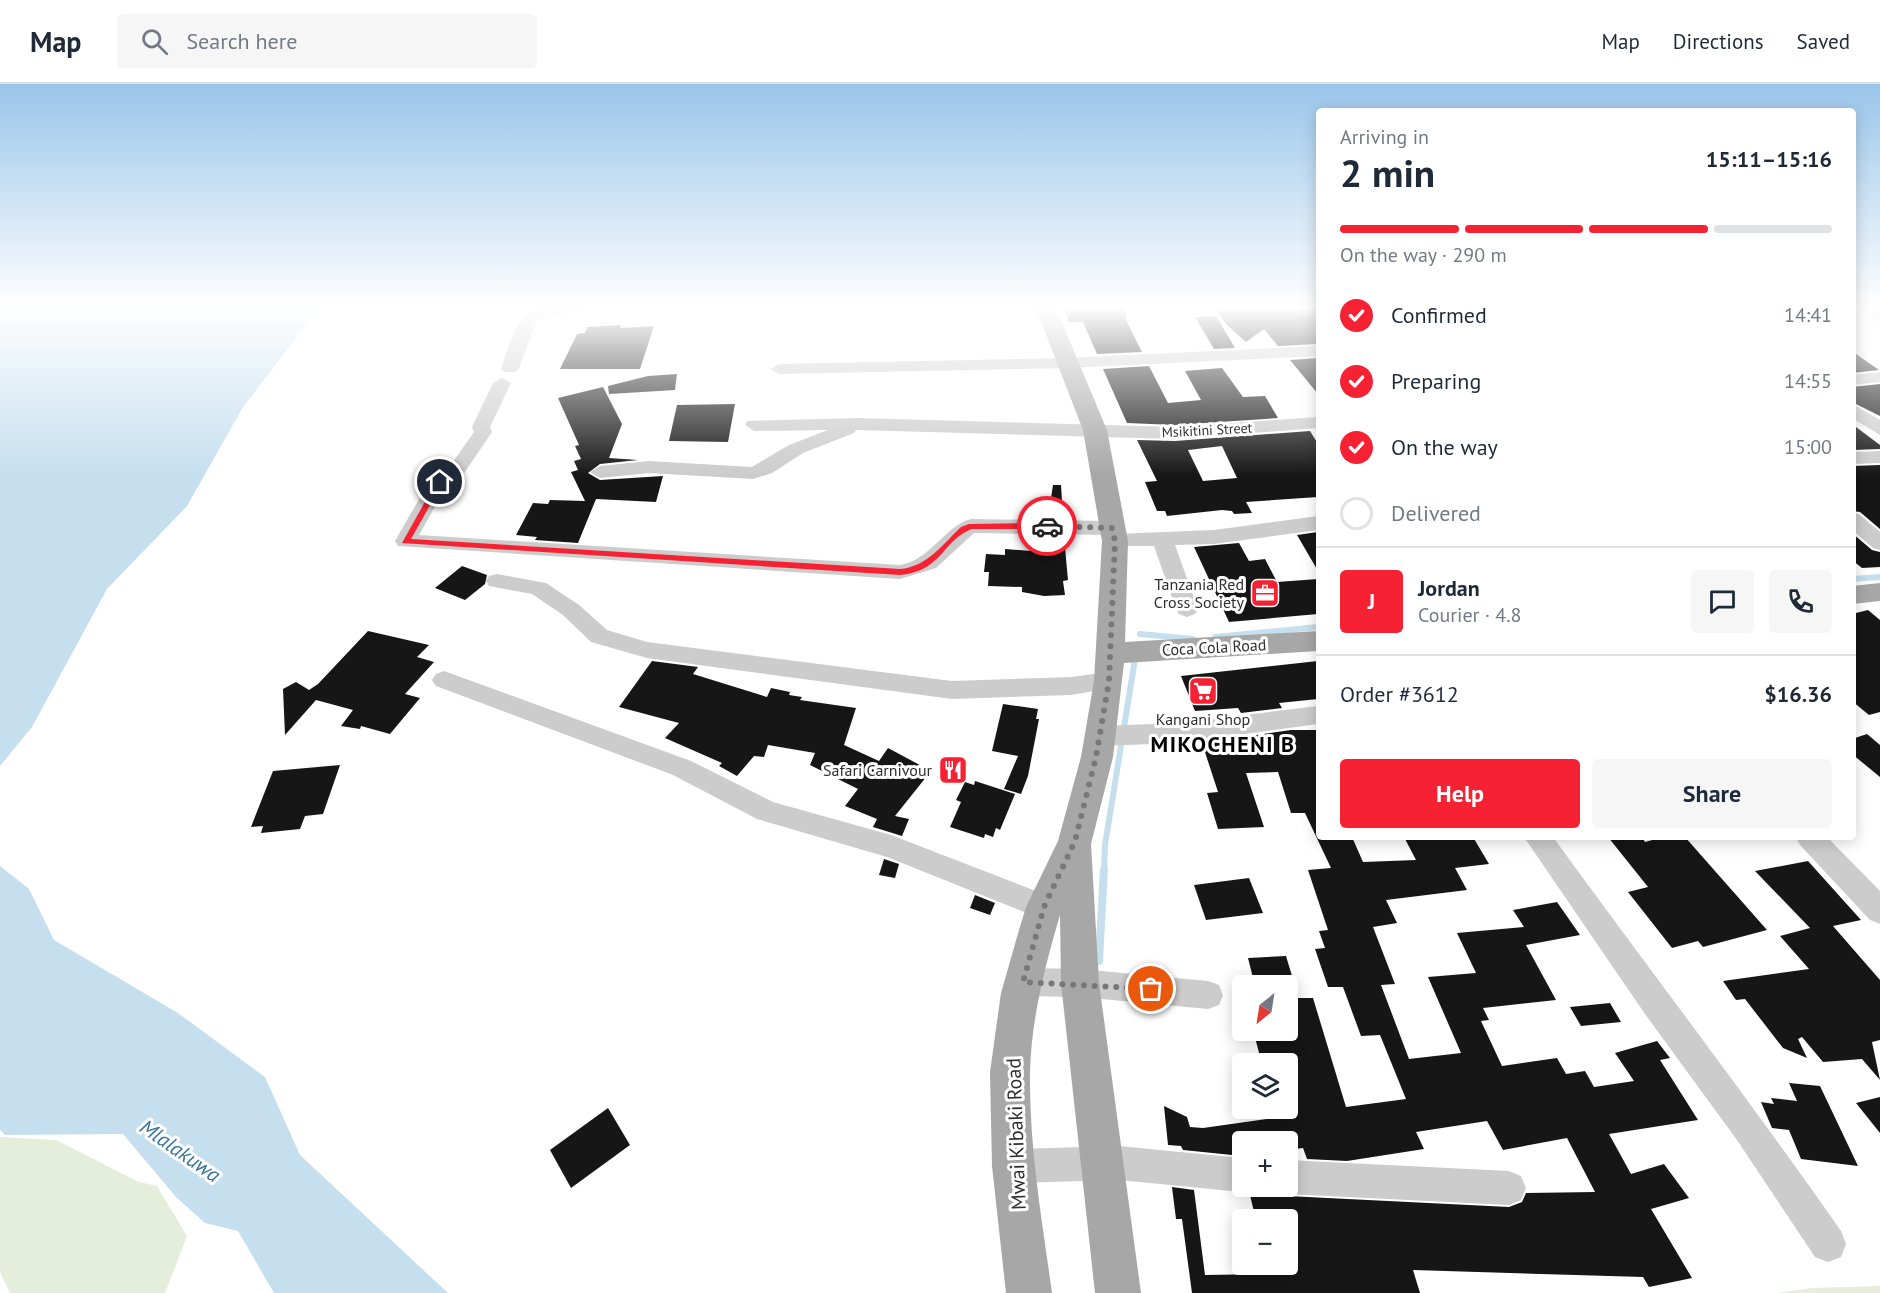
<!DOCTYPE html>
<html lang="en">
<head>
<meta charset="utf-8">
<style>
	body { margin:0; font-family:"PT Sans",sans-serif; background:#f6f6f7; color:#1f2937; height:100vh; display:flex; flex-direction:column; font-size:22px; white-space:nowrap }
	* { box-sizing:border-box; margin:0 }
	p { font-size:20px; color:#747a83 }
	.icon { flex:none; width:33px; height:33px; fill:none; stroke:currentColor; stroke-width:2; stroke-linecap:round; stroke-linejoin:round }
	.map { position:relative; flex:1; overflow:hidden }
	.sheet { position:absolute; left:1316px; top:24px; width:540px; height:732px; display:flex; flex-direction:column; background:#fff; border-radius:6px; box-shadow:0 3px 15px #0003 }
	.sheet>* { flex:none }
	.needle { width:39px; rotate:210deg }
	.tools { position:absolute; left:1232px; top:891px; display:grid; gap:12px }
	.tools a { display:grid; place-items:center; width:66px; height:66px; border-radius:6px; background:#fff; box-shadow:0 3px 15px #0003; font-size:30px }
	.pin { position:absolute; display:grid; place-items:center; width:51px; height:51px; color:#fff; margin:-26px; border:3px solid #fff; border-radius:50%; box-shadow:0 2px 6px #0007 }
	.courier { position:absolute; display:grid; place-items:center; width:60px; height:60px; margin:-30px; border:4px solid #f62132; border-radius:50%; background:#fff; color:#222; box-shadow:0 2px 8px #0007 }
	.summary em { font-style:normal; font-weight:700 }
	.summary div { display:flex; flex-direction:column-reverse }
	.summary { display:flex; align-items:center; justify-content:space-between; height:102px; padding:0 24px }
	h1 { font-size:39px; font-weight:700; line-height:45px }
	.bar { display:grid; grid-template-columns:repeat(4,1fr); gap:9px 6px; align-content:center; height:72px; padding:0 24px }
	.bar i { height:8px; border-radius:4px; background:#e0e1e3 }
	.bar .selected { background:#f62132 }
	.bar p { grid-column:span 4 }
	.line { display:flex; align-items:center; gap:15px; padding:0 24px; border-top:2px solid #e0e1e3 }
	.line div { flex:1 }
	.round { display:grid; place-items:center; flex:none; width:63px; height:63px; border-radius:6px; background:#f6f6f7 }
	ol { padding:0 24px; list-style:none }
	li { display:flex; align-items:center; gap:18px; height:66px }
	li p { margin-inline-start:auto }
	li .icon { padding:6px; border-radius:50%; background:#f62132; color:#fff; stroke-width:4 }
	li:last-child { color:#747a83 }
	li i { width:33px; height:33px; border:3px solid #e0e1e3; border-radius:50% }
	.primary-button { display:flex; gap:12px; margin-top:auto; padding:12px 24px }
	.primary-button a { flex:1; height:69px; border-radius:6px; background:#f62132; color:#fff; font-size:24px; font-weight:700; line-height:69px; text-align:center }
	.primary-button a+a { background:#f6f6f7; color:#1f2937 }
	header { display:flex; align-items:center; gap:36px; box-sizing:border-box; height:84px; padding:0 30px; background:#fff; border-bottom:2px solid #e0e1e3 }
	header strong { font-size:28px }
	nav { display:flex; gap:33px; margin-inline-start:auto; font-size:21px }
	.search { width:420px; height:54px; background:#f6f6f7; display:flex; align-items:center; gap:15px; box-sizing:border-box; padding:0 21px; border-radius:6px; color:#747a83; font-size:22px }
	.map>svg:first-child { display:block }
	.green { fill:#e5eddb }
	.water { fill:#c5dfef }
	.lines { fill:none; stroke-linecap:round; stroke-linejoin:round }
	.stream-far1 { stroke:#c5dfef; stroke-width:6 }
	.stream { stroke:#c5dfef; stroke-width:8 }
	.building { fill:#161616; fill-rule:evenodd }
	.minor { fill:#ccc; fill-rule:evenodd }
	.major { fill:#a7a7a7; fill-rule:evenodd }
	.route { fill:#f62132 }
	.done { stroke:#787878; stroke-width:6; stroke-dasharray:0 10.8 }
	.labels { text-anchor:middle; stroke-width:6; stroke-linejoin:round; paint-order:stroke }
	.far-street-label { font-size:14px; fill:#2f2f2f; stroke:#fff }
	.poi-label { font-size:16px; fill:#2f2f2f; stroke:#fff; text-anchor:end }
	.street-label { font-size:16px; fill:#2f2f2f; stroke:#fff }
	.near-street-label { font-size:20px; fill:#2f2f2f; stroke:#fff }
	.near-water-label { font-size:21px; font-style:italic; fill:#357399; stroke:#fff }
	.district-label { font-size:22px; font-weight:bold; letter-spacing:1.5px; fill:#000; stroke:#fff }
</style>
</head>
<body>
<header>
<strong>Map</strong>
<div class="search"><svg class="icon" aria-label="search" viewBox="0 0 24 24"><circle cx="10" cy="10" r="6"/><path d="M15 15l6 6"/></svg>Search here</div>
<nav><a>Map</a><a>Directions</a><a>Saved</a></nav>
</header>
<div class="map">
<svg width="1880" height="1209" viewBox="0 0 1880 1209">
	<rect width="100%" height="100%" fill="#fff"/>
	<g class="green">
		<path d="M0,1053L56,1056L139,1098L157,1102L187,1152L165,1209H10L0,1188Z"/>
		<path d="M1880,1202V1209H1777L1812,1204Z"/>
	</g>
	<g class="water">
		<path d="M0,222H321L243,323L187,422L107,505L32,643L0,682Z"/>
		<path d="M0,782L29,805L54,856L178,929L265,993L300,1071L448,1209H274L238,1147L205,1139L176,1113L123,1050L5,1051L0,1046Z"/>
	</g>
	<g class="lines">
		<g class="stream-far1">
			<path d="M1852,495L1880,493"/>
			<path d="M1140,550L1193,555"/>
			<path d="M1215,553L1318,543"/>
			<path d="M1104,786L1105,761L1135,575H1138"/>
		</g>
		<path class="stream" d="M1099,877L1104,785"/>
	</g>
	<g class="building">
		<path d="M1064,222H1126V236L1142,268L1097,270L1083,238H1069Z"/>
		<path d="M1214,222H1312L1318,225V260L1278,262L1264,245L1246,258L1226,240Z"/>
		<path d="M1216,232L1235,264L1214,265L1195,233Z"/>
		<path d="M621,241L620,244L654,242L640,285H560L577,250L585,249L587,243Z"/>
		<path d="M1852,267L1879,286L1852,289Z"/>
		<path d="M1318,274V310L1290,276Z"/>
		<path d="M1149,282L1168,319L1201,316L1185,287L1222,284L1243,313L1265,312L1278,334L1175,341L1127,339L1103,285Z"/>
		<path d="M677,290L675,306L609,310L608,302L648,292Z"/>
		<path d="M1880,300V332L1852,318V303Z"/>
		<path d="M603,303L622,340L609,374L638,376L600,380L588,389L600,396L663,392L656,418L596,415L578,459L535,456L537,453L516,451L533,419L548,420L550,416L585,417L571,388L578,386L574,377L581,375L575,362L579,361L558,314Z"/>
		<path d="M735,320L728,358L669,357L677,321Z"/>
		<path d="M1852,340L1880,361V365L1852,366Z"/>
		<path d="M1310,347L1318,360V413L1246,418L1252,429L1234,430L1232,427L1222,426L1167,432L1165,427H1157L1145,398L1157,397L1137,356L1175,357ZM1222,362L1237,394L1203,397L1188,366Z"/>
		<path d="M1880,381V445L1860,428L1852,427V382Z"/>
		<path d="M1053,401H1061L1063,434H1048Z"/>
		<path d="M1318,448V487L1297,451Z"/>
		<path d="M1852,449L1872,466L1880,468V483L1862,484L1852,476Z"/>
		<path d="M1030,452L1064,453L1068,496L1063,497L1065,511L1044,512L1022,508V503L988,502L989,488H984L986,470L1005,471V465L1031,467Z"/>
		<path d="M1239,459L1249,477L1265,475L1277,498L1318,495V530L1229,538L1194,463Z"/>
		<path d="M462,482L487,491L485,500L465,516L435,504Z"/>
		<path d="M1868,526L1880,536V628L1869,631L1852,617V530Z"/>
		<path d="M368,547L429,561L417,573L434,578L405,610L420,614L390,650L361,642L360,645L341,642L353,626L316,616L285,651L283,605L296,598L309,606L318,600Z"/>
		<path d="M652,577L698,583L693,590L767,613L771,604L790,608L789,611L802,613L800,616L856,624L844,661L879,677L888,664L931,687L895,732L909,735L902,752L873,743L877,735L845,722L858,705L810,681L815,669L768,661L764,673L754,672L737,692L719,682L722,679L665,654L679,639L619,623Z"/>
		<path d="M1318,577V615L1279,619L1282,624L1241,629L1238,624L1195,627L1181,592Z"/>
		<path d="M1003,620L1038,625L1036,635H1039L1028,692L1021,710L1004,705L1018,672L992,667Z"/>
		<path d="M1291,646H1318V753H1352L1363,778L1416,776L1404,753H1473L1489,780L1455,784L1467,806L1386,816L1397,839L1373,843L1395,900L1381,901L1409,975L1461,969L1428,893L1476,889L1457,849L1524,843L1513,826L1557,818L1580,851L1526,861L1556,916L1483,924L1489,936L1481,937L1502,982L1557,974L1566,990L1585,987L1594,1003L1634,997L1615,969L1657,957L1670,974L1660,976L1698,1036L1609,1050L1631,1090L1664,1080L1689,1114L1651,1125L1692,1194L1649,1203L1643,1193L1413,1186L1420,1209H1192L1182,1135H1176L1172,1103L1194,1106L1205,1191L1268,1190L1265,1180H1287V1136H1256L1249,1107L1256,1102H1272L1287,1112L1509,1123L1522,1118L1526,1109L1595,1108L1567,1054L1503,1066L1487,1037L1416,1048L1424,1065L1347,1077L1307,1075L1303,1064L1287,1066V1058H1242V1072L1183,1066L1181,1062L1168,1061L1164,1022L1187,1033L1190,1043L1203,1044L1287,1032V980H1262L1253,946H1287V914H1313L1346,1023L1406,1015L1380,951L1361,952L1343,903H1328L1315,865L1325,864L1319,847L1328,846L1308,786L1331,784L1305,729H1291L1278,688L1246,689L1264,743L1218,745L1211,722L1207,709L1218,708L1202,659L1252,656L1250,652Z"/>
		<path d="M1867,650L1880,661V693L1852,670V655Z"/>
		<path d="M340,681L323,730L305,732L300,745L261,749L263,742L251,743L273,687Z"/>
		<path d="M975,697L1015,710L1000,746L996,744L993,753L985,750L984,754L950,743L961,718L956,716L965,698L974,701Z"/>
		<path d="M1608,753H1642L1645,758L1663,753H1685L1767,846L1703,863L1698,857L1672,864L1628,808L1648,803Z"/>
		<path d="M884,775L899,780L895,794L879,791Z"/>
		<path d="M1808,777L1861,836L1833,842L1880,896V956L1872,958L1880,996L1862,975L1823,978L1802,953L1798,955L1807,974L1783,964L1745,915L1736,916L1723,897L1809,885L1780,852L1810,844L1755,787Z"/>
		<path d="M1249,794L1263,829L1206,836L1194,801Z"/>
		<path d="M975,811L995,819L990,831L970,824Z"/>
		<path d="M1286,872L1295,902H1255L1248,874Z"/>
		<path d="M1610,919L1621,938L1581,942L1570,923Z"/>
		<path d="M1789,999L1820,1002L1858,1082L1801,1075L1789,1046L1772,1044L1761,1018L1774,1020L1771,1014L1797,1017Z"/>
		<path d="M1880,1013V1049L1856,1019Z"/>
		<path d="M608,1024L630,1061L571,1104L550,1066Z"/>
	</g>
	<g class="lines">
		<g class="minor">
			<path d="M554,222H588L586,225L537,236L519,284L516,288H504L501,284L514,248L525,229Z"/>
			<path d="M1854,222H1873L1880,227V239Z"/>
			<path d="M1318,262V272L1067,284L779,290L770,285L779,280L1067,274Z"/>
			<path d="M1880,288V298L1852,301V291Z"/>
			<path d="M502,294L511,299L490,343L492,348L456,401L446,403L419,451L900,481C931,476 943,443 971,435L1112,437L1119,439L1122,444L1119,449L1112,451L974,449L936,484L900,495L398,462L395,457L429,398L432,394L443,392L474,348L472,343L493,299Z"/>
			<path d="M1852,320L1880,336V351L1852,334Z"/>
			<path d="M857,334L1175,343L1318,333V344L1175,355L856,346L854,349L803,369L772,389L753,395L649,389L600,394L590,388L600,382L649,377L752,383L789,361L828,346L754,347L745,341L747,337Z"/>
			<path d="M1880,367V379L1852,380V368Z"/>
			<path d="M1852,429L1859,430L1880,448V466L1873,464L1852,446Z"/>
			<path d="M1318,432V446L1214,460L1175,461L1198,525L1195,530L1187,533L1179,530L1176,525L1154,462H1108L1105,457L1108,452L1115,450L1214,446Z"/>
			<path d="M497,490L546,499L579,521L607,546L647,558L952,597L1071,593L1109,588L1117,591L1121,597L1117,603L1071,611L952,615L647,574L591,558L563,531L532,510L489,502L486,497L489,492Z"/>
			<path d="M444,587L691,677L773,718L891,751L1054,814L1058,823L1054,832L1044,836L887,773L757,735L673,691L436,602L432,596L436,590Z"/>
			<path d="M1318,622V640L1179,659L1100,662L1091,659L1087,652L1091,645L1100,642L1179,639Z"/>
			<path d="M1524,753H1553C1649,885 1748,1014 1841,1147L1846,1160L1841,1173L1828,1178L1815,1173L1737,1056L1645,930Z"/>
			<path d="M1796,753H1827L1880,807V840L1870,836L1800,761Z"/>
			<path d="M1023,884L1080,885L1208,897L1219,901L1223,911L1219,921L1208,925L1080,913L1023,912L1012,908L1008,898L1012,888Z"/>
			<path d="M1119,1062L1242,1074V1102H1254L1242,1108L1119,1096L1013,1099L1001,1094L996,1082L1001,1070L1013,1065Z"/>
			<path d="M1287,1076L1509,1087L1521,1092L1526,1104L1521,1116L1509,1121L1287,1110L1274,1102H1287Z"/>
		</g>
		<g class="major">
			<path d="M1035,222H1055L1107,346L1128,457L1125,558L1318,547V567L1124,579L1113,673L1091,760L1099,899L1141,1209H1095L1061,899L1060,831C1045,882 1031,936 1030,989C1029,1063 1042,1136 1052,1209H1006L992,1082L990,988L1001,909L1019,846L1026,823L1058,757L1081,673L1094,597L1102,457L1083,346Z"/>
			<path d="M1880,499V517L1852,520V502Z"/>
		</g>
	</g>
	<linearGradient id="sky" x2="0" y2="1"><stop stop-color="#9ac5eb"/><stop offset="0.57" stop-color="#fff"/><stop offset="1" stop-color="#fff" stop-opacity="0"/></linearGradient>
	<rect width="1880" height="392" fill="url(#sky)"/>
	<path class="route" d="M440,395L443,398L411,455L900,485C927,483 943,460 961,443L969,440L1047,439L1051,442L1047,445H972C942,456 943,487 900,491L402,459L436,398Z"/>
	<g class="lines">
		<path class="done" d="M1047,442L1112,444L1115,457L1109,597L1096,673L1075,757L1044,823L1023,898L1151,905"/>
	</g>
	<defs>
		<g id="office-square" transform="scale(1.5)"><rect x="-9" y="-9" width="18" height="18" rx="4" fill="#f62132" stroke="#fff"/><path d="M-6-3h4V-5.5h4V-3h4V5H-6ZM-1-4.5V-3h2v-1.5ZM-6 0V1H6V0Z" fill="#fff"/></g>
		<g id="supermarket-square" transform="scale(1.5)"><rect x="-9" y="-9" width="18" height="18" rx="4" fill="#f62132" stroke="#fff"/><path d="M-6-5.5h2.5l.6 2H6L4.5 2H-2.5L-4.4-4H-6ZM-1.5 3.2a1.3 1.3 0 1 0 .1 0ZM3 3.2a1.3 1.3 0 1 0 .1 0Z" fill="#fff"/></g>
		<g id="restaurant-square" transform="scale(1.5)"><rect x="-9" y="-9" width="18" height="18" rx="4" fill="#f62132" stroke="#fff"/><path d="M-5-6h1v4h1v-4h1v4h1v-4h1v5L-1.5 .5V6h-2V.5L-5-1ZM5-6V6H3V1.5H1.5Q1.5-4 5-6Z" fill="#fff"/></g>
	</defs>
	<g fill-rule="evenodd">
		<use href="#office-square" x="1265" y="509"/>
		<use href="#supermarket-square" x="1203" y="607"/>
		<use href="#restaurant-square" x="953" y="686"/>
	</g>
	<g class="labels">
		<g class="far-street-label">
			<text transform="translate(1207 346) rotate(-3)" y="5">Msikitini Street</text>
		</g>
		<g class="poi-label">
			<text x="1244" y="506">Tanzania Red<tspan x="1244" dy="18">Cross Society</tspan></text>
			<text x="1203" y="641" text-anchor="middle">Kangani Shop</text>
			<text x="932" y="692">Safari Carnivour</text>
		</g>
		<g class="street-label">
			<text transform="translate(1214 563) rotate(-3)" y="6">Coca Cola Road</text>
		</g>
		<g class="near-street-label">
			<text transform="translate(1016 1050) rotate(-92)" y="7">Mwai Kibaki Road</text>
		</g>
		<g class="near-water-label">
			<text transform="translate(180 1067) rotate(35)" y="7">Mlalakuwa</text>
		</g>
		<g class="district-label">
			<text x="1223" y="668">MIKOCHENI B</text>
		</g>
	</g>
</svg>
<div class="tools">
<a><svg class="needle" viewBox="-14 -14 28 28"><path d="M0-13l5 13h-10z" fill="#e53935"/><path d="M0 13l5-13h-10z" fill="#747a83"/></svg></a>
<a><svg class="icon" aria-label="layers" viewBox="0 0 24 24"><path d="M12 4l9 5-9 5-9-5zM3 14l9 5 9-5"/></svg></a>
<a>+</a>
<a>−</a>
</div>
<div class="pin" style="left:1151px;top:905px;background:#ea580c"><svg class="icon" aria-label="bag" viewBox="0 0 24 24"><path d="M5 8h14l-1 12H6zM9 8a3 3 0 0 1 6 0"/></svg></div>
<div class="pin" style="left:440px;top:398px;background:#1f2937"><svg class="icon" aria-label="home" viewBox="0 0 24 24"><path d="M3 11l9-7 9 7M6 9v11h12V9"/></svg></div>
<div class="courier" style="left:1047px;top:442px"><svg class="icon" aria-label="car" viewBox="0 0 24 24"><path d="M5 17H2v-5l4-1 3-4h7l3 4 3 1v5h-3M9 17h6M6 11h13"/><circle cx="7" cy="17" r="2"/><circle cx="17" cy="17" r="2"/></svg></div>
<section class="sheet">
<div class="summary"><div><h1>2 min</h1><p>Arriving in</p></div><em>15:11–15:16</em></div>
<div class="bar"><i class="selected"></i><i class="selected"></i><i class="selected"></i><i></i><p>On the way · 290 m</p></div>
<ol>
<li><svg class="icon" aria-label="check" viewBox="0 0 24 24"><path d="M5 12l5 5 9-10"/></svg>Confirmed<p>14:41</p></li>
<li><svg class="icon" aria-label="check" viewBox="0 0 24 24"><path d="M5 12l5 5 9-10"/></svg>Preparing<p>14:55</p></li>
<li><svg class="icon" aria-label="check" viewBox="0 0 24 24"><path d="M5 12l5 5 9-10"/></svg>On the way<p>15:00</p></li>
<li><i></i>Delivered</li>
</ol>
<div class="line" style="height:108px"><b class="round" style="background:#f62132;color:#fff">J</b><div><b>Jordan</b><p>Courier · 4.8</p></div><a class="round"><svg class="icon" aria-label="chat" viewBox="0 0 24 24"><path d="M4 5h16v11H9l-5 4z"/></svg></a><a class="round"><svg class="icon" aria-label="phone" viewBox="0 0 24 24"><path d="M5 4h4l2 5-3 2q2 4 5 5l2-3 5 2v4C11 20 4 13 5 4z"/></svg></a></div>
<div class="line" style="height:78px"><div>Order #3612</div><b>$16.36</b></div>
<div class="primary-button"><a>Help</a><a>Share</a></div>
</section>
</div>
</body>
</html>
